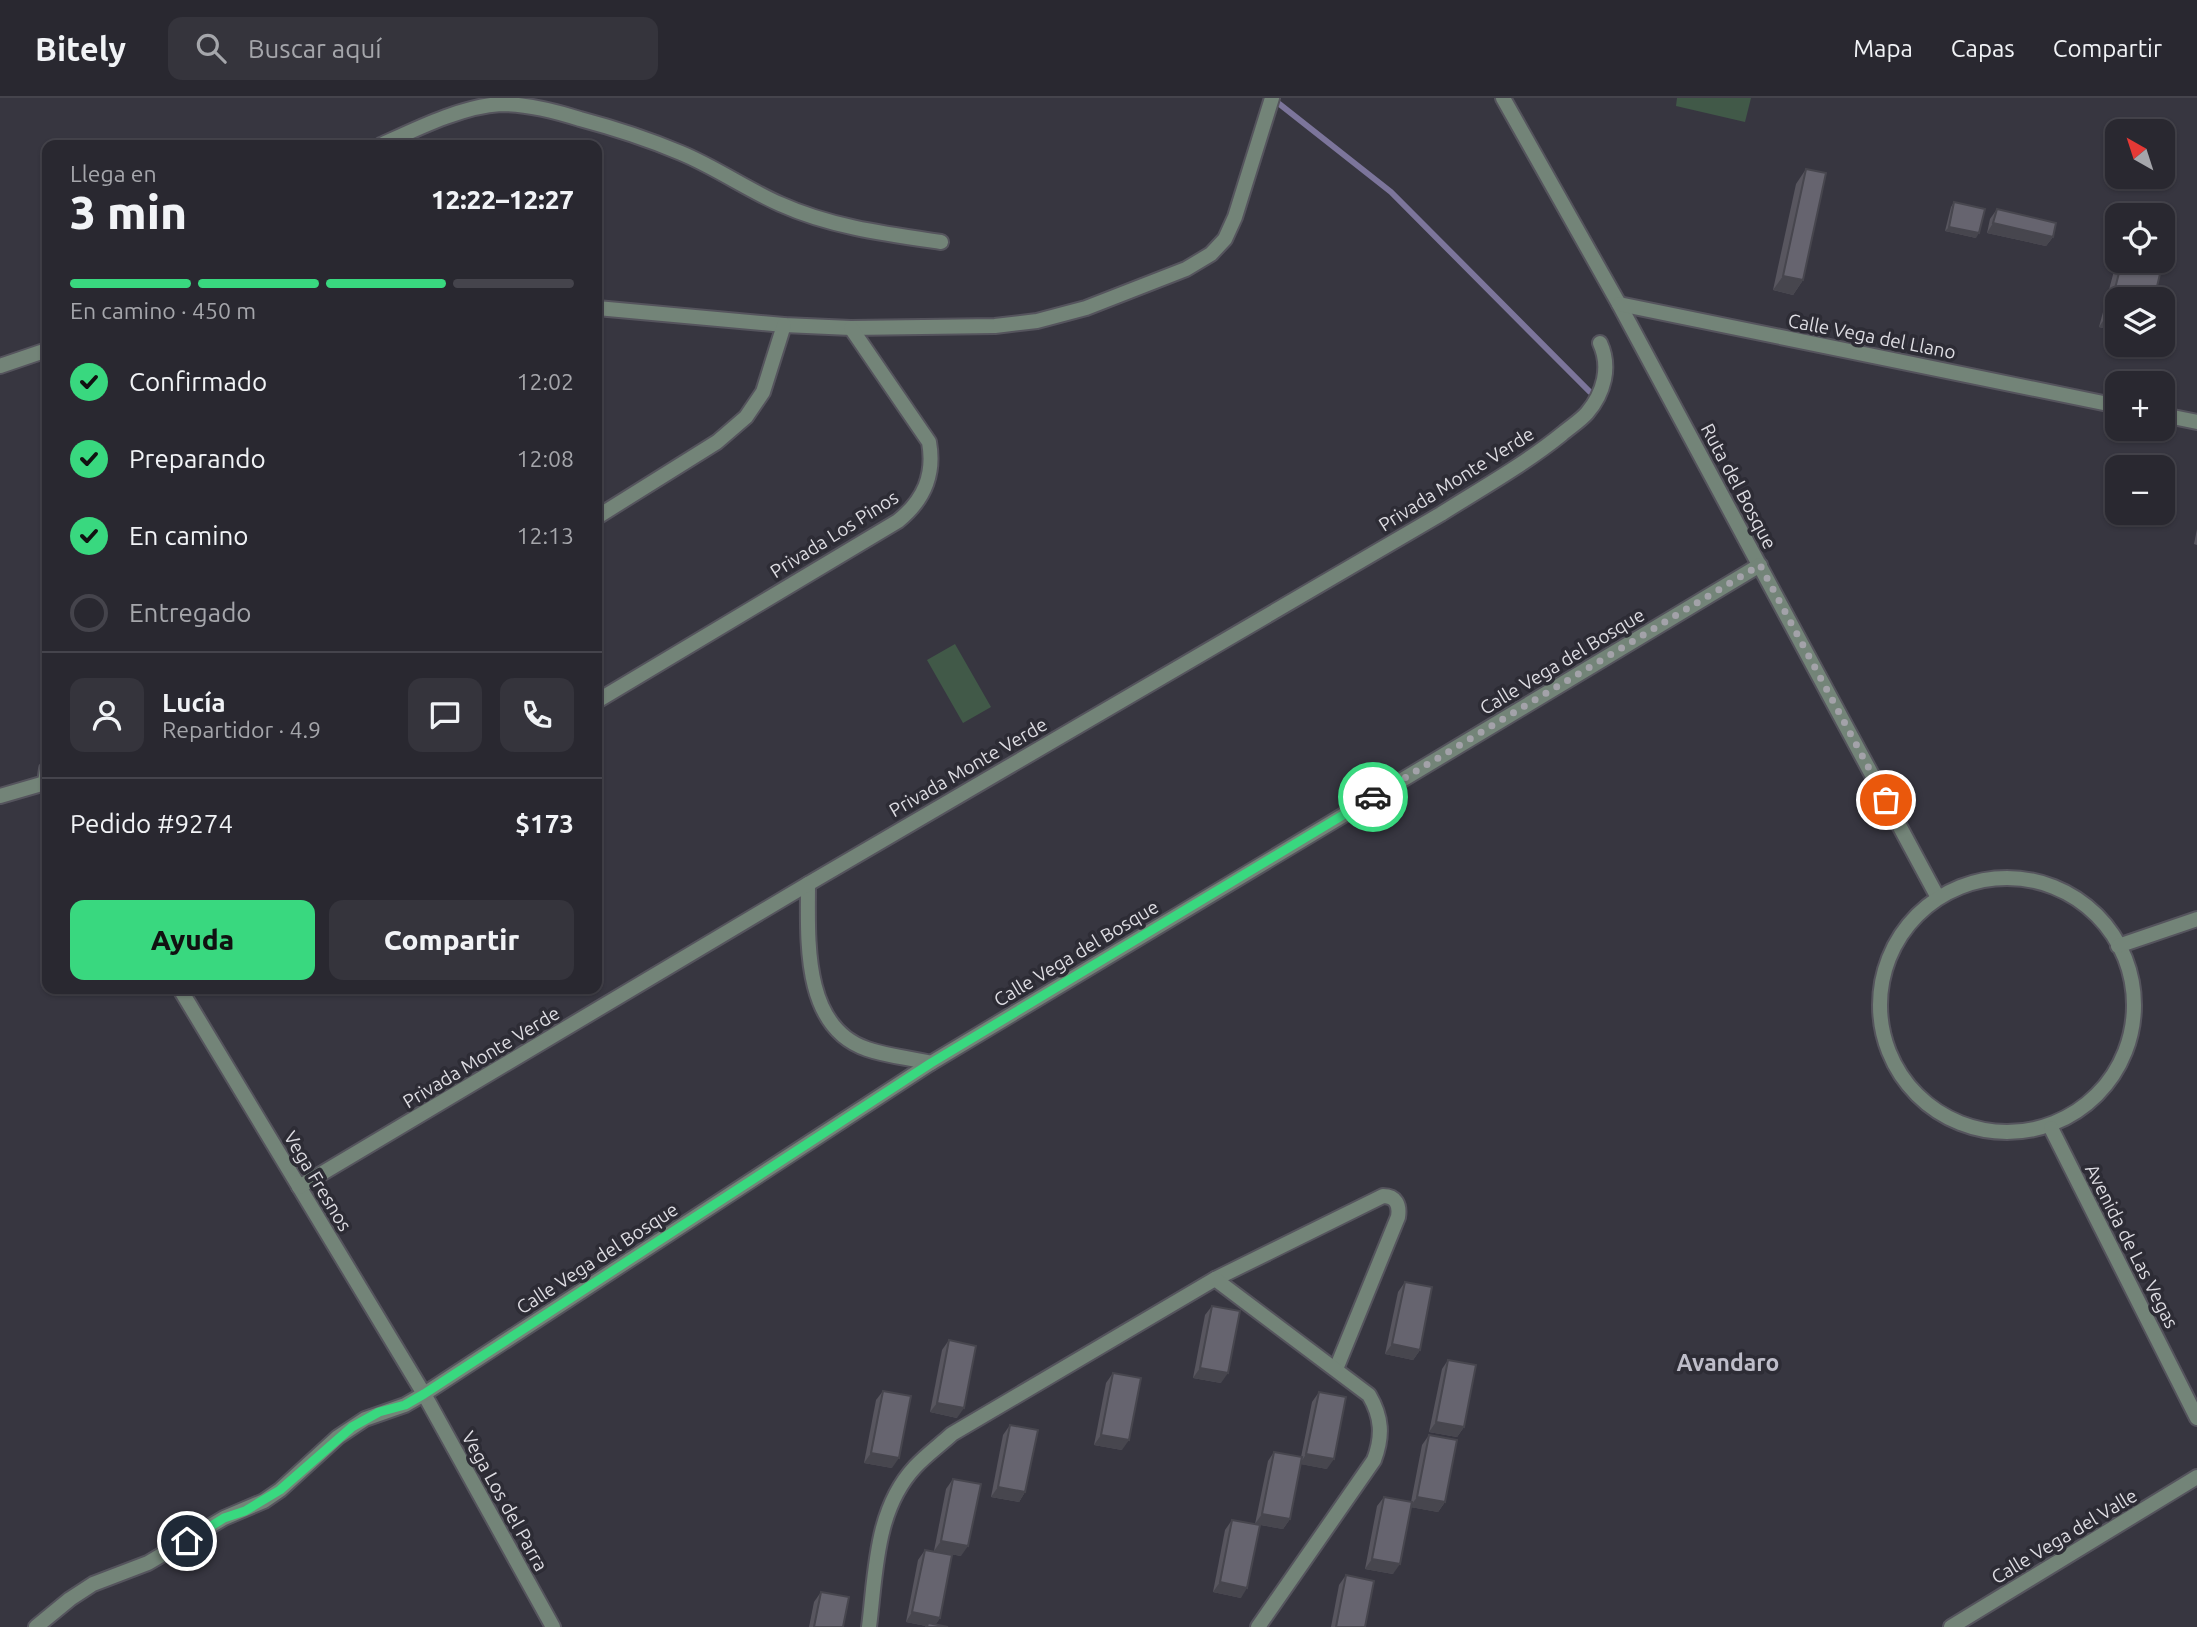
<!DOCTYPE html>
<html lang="es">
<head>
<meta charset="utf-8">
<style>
	body { margin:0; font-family:Ubuntu,sans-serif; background:#35343c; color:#f1f3f6; height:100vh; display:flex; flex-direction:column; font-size:26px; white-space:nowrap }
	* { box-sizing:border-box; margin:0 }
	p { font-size:23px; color:#a5a6ab }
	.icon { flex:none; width:38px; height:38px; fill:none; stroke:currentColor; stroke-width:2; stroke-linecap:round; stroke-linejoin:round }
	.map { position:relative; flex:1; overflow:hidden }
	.panel { position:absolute; left:42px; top:42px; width:560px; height:854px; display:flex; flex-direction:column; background:#292830; border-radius:14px; box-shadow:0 2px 5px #0004,0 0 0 2px #45444c }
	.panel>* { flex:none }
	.needle { width:46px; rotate:321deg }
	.fabs { position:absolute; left:2105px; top:21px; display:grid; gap:14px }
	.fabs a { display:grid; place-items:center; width:70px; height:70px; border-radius:14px; background:#292830; box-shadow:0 2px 5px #0004,0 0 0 2px #45444c; font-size:35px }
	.pin { position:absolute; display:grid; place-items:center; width:60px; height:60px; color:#fff; margin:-30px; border:4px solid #fff; border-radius:50%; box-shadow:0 2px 7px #0007 }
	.courier { position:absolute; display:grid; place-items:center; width:70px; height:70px; margin:-35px; border:5px solid #39d87f; border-radius:50%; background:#fff; color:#222; box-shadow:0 2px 9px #0007 }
	.summary em { font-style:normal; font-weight:800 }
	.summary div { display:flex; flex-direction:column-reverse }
	.summary { display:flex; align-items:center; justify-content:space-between; height:119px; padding:0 28px }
	h1 { font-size:46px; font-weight:800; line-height:52px }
	.bar { display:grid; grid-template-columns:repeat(4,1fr); gap:10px 7px; align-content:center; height:84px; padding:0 28px }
	.bar i { height:9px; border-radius:5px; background:#45444c }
	.bar .on { background:#39d87f }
	.bar p { grid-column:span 4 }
	.line { display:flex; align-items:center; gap:18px; padding:0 28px; border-top:2px solid #45444c }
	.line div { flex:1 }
	.round { display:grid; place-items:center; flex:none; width:74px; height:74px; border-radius:14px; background:#35343c }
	ol { padding:0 28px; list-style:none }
	li { display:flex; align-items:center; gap:21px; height:77px }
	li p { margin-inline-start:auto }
	li .icon { padding:7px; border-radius:50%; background:#39d87f; color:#111; stroke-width:4 }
	li:last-child { color:#a5a6ab }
	li i { width:38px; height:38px; border:4px solid #45444c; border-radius:50% }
	.button { display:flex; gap:14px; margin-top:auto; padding:14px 28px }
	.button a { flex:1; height:80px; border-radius:14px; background:#39d87f; color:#111; font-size:28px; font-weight:800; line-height:80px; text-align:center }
	.button a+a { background:#35343c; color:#f1f3f6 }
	header { display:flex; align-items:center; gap:42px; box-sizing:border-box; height:98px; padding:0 35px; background:#292830; border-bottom:2px solid #45444c }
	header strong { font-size:33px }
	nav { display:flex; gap:38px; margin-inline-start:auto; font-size:24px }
	.search { width:490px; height:63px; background:#35343c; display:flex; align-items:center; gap:18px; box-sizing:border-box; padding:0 24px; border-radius:14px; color:#a5a6ab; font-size:26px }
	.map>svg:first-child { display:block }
	.green { fill:#415948 }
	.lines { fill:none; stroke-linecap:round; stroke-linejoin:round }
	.stream { stroke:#7c759b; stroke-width:6 }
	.minor-casing { stroke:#55545d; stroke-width:18 }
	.minor { stroke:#738478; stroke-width:14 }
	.wall { fill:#58565f }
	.shaded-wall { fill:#47464e }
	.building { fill:#66646f; stroke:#47464e; stroke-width:2 }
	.done { stroke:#a3a2a9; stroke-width:7; stroke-dasharray:0 12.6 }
	.route { stroke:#39d87f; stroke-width:9 }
	.labels { text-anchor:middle; stroke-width:7; stroke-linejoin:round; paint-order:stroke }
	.street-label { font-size:19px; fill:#dddce2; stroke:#2d2c35 }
	.quarter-label { font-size:23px; font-weight:bold; fill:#bebdc9; stroke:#2d2c35 }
</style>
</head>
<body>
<header>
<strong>Bitely</strong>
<div class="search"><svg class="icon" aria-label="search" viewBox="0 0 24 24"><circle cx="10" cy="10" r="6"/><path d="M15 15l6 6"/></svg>Buscar aquí</div>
<nav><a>Mapa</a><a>Capas</a><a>Compartir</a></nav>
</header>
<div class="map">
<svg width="2197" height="1529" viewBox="0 0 2197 1529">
	<rect width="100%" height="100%" fill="#373640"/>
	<g class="green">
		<path d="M1677,0H1751L1745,24L1676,8Z"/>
		<path d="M955,546L991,609L963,625L927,562Z"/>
	</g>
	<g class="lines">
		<path class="stream" d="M1273,1L1391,94L1590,294"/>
		<g class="minor-casing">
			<g id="minor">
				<path d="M1503,0L1619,206L1936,796"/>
				<path d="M381,47C416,31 462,8 501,6C527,6 555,13 580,21C614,30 648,41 681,55C715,69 746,91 780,106C831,129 886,136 941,144"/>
				<path d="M1619,206L2118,308"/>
				<path d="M597,210L784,227L851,230L995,228L1037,223L1086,210L1186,171L1211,156L1225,141L1235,119L1272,0"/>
				<path d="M0,268L47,252"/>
				<path d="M2163,317L2197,324"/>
				<path d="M597,419L717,344L746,319L763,294L784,227"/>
				<path d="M597,603L898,423C924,402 935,377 929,344L851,230"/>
				<path d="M45,685L47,671"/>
				<path d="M0,698L45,685"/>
				<circle cx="2007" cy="907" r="127"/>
				<path d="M808,786C808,841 802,929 867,951C887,958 910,960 931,965"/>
				<path d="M2118,848L2197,821"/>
				<path d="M180,891L424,1296L553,1529"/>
				<path d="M2051,1030L2197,1320"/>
				<path d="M299,1089L808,786L1441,416C1482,390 1525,366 1562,336C1570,329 1580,323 1587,315C1604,295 1611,269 1600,245"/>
				<path d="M1215,1181L1383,1098C1396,1098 1400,1107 1398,1119L1336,1271"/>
				<path d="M36,1529L70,1501L93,1486L148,1465L224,1420L264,1403L280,1392L338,1339L365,1321L405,1307L424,1296L931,965L1760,467"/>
				<path d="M869,1529C876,1474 875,1412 915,1369C926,1357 940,1347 952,1336L1215,1181L1369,1297C1382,1319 1383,1338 1374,1362L1258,1529"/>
				<path d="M1951,1529L2197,1379"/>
			</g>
		</g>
		<use href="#minor" class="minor"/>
	</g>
	<g class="wall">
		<path d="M1806,71L1803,182L1793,197L1773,192L1796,86Z"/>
		<path d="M1954,104L1976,140L1945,133L1951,109Z"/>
		<path d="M1997,111L2053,139L2046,148L1987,135L1990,121Z"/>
		<path d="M2118,158V163H2163L2118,234L2099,229Z"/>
		<path d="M2197,431V447L2194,446Z"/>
		<path d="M1405,1184L1420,1252L1413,1262L1385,1256L1398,1194Z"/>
		<path d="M1212,1208L1221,1285L1193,1280L1205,1217Z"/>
		<path d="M949,1242L957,1320L930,1314L942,1252Z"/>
		<path d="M1448,1262L1464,1329L1457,1339L1429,1334L1442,1271Z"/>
		<path d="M1113,1275L1122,1352L1094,1347L1106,1285Z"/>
		<path d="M883,1293L892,1370L864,1365L876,1302Z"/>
		<path d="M1319,1294L1327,1371L1301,1366L1290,1421L1283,1431L1255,1426L1268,1363L1274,1354L1301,1359L1312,1304Z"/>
		<path d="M1010,1327L1025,1394L1019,1404L991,1399L1003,1337Z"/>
		<path d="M1429,1337L1445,1404L1438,1414L1411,1409L1393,1476L1365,1471L1377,1408L1384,1399L1411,1404L1422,1347Z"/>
		<path d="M953,1381L961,1458L934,1453L946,1391Z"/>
		<path d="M1232,1422L1241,1500L1213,1494L1225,1432Z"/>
		<path d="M925,1452L940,1520L935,1527L948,1529H925L926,1528L906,1524L918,1462Z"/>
		<path d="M1346,1477L1365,1529H1331L1339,1487Z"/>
		<path d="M821,1494L843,1529H809L814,1504Z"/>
	</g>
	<g class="shaded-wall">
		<path d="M1993,125L2053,139L2046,148L1987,135Z"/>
		<path d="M1949,129L1979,135L1976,140L1945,133Z"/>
		<path d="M1783,178L1803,182L1793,197L1773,192Z"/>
		<path d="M2109,214L2118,217V234L2099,229Z"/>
		<path d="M1392,1246L1420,1252L1413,1262L1385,1256Z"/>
		<path d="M1200,1270L1228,1275L1221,1285L1193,1280Z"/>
		<path d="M937,1305L964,1310L957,1320L930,1314Z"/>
		<path d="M1436,1324L1464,1329L1457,1339L1429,1334Z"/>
		<path d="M1101,1337L1129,1342L1122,1352L1094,1347Z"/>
		<path d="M871,1355L899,1360L892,1370L864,1365Z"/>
		<path d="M1306,1356L1334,1361L1327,1371L1300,1366Z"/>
		<path d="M998,1389L1025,1394L1019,1404L991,1399Z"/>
		<path d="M1417,1399L1445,1404L1438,1414L1410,1409Z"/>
		<path d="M1262,1416L1290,1421L1283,1431L1255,1426Z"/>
		<path d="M941,1443L968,1448L961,1458L934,1453Z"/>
		<path d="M1372,1461L1400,1466L1393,1476L1365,1471Z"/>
		<path d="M1220,1484L1247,1490L1241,1500L1213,1494Z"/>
		<path d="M912,1514L940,1520L934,1529L928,1525L926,1528L906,1524Z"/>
	</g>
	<g class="building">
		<path d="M1806,71L1826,75L1803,182L1783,178Z"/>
		<path d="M1954,104L1985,111L1979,135L1949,129Z"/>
		<path d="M1997,111L2056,125L2053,139L1993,125Z"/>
		<path d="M2163,154L2165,155L2154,201H2118V217L2109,214L2122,163H2163Z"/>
		<path d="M1405,1184L1432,1189L1420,1252L1392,1246Z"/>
		<path d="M1212,1208L1240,1213L1228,1275L1200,1270Z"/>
		<path d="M949,1242L976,1248L964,1310L937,1305Z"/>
		<path d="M1448,1262L1476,1267L1464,1329L1436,1324Z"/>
		<path d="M1113,1275L1141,1280L1129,1342L1101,1337Z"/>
		<path d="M883,1293L911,1298L899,1360L871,1355Z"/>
		<path d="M1319,1294L1346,1299L1334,1361L1306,1356Z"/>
		<path d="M1010,1327L1038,1332L1025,1394L998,1389Z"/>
		<path d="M1429,1337L1457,1342L1445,1404L1417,1399Z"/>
		<path d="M1274,1354L1302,1359L1290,1421L1262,1416Z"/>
		<path d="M953,1381L981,1386L968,1448L941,1443Z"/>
		<path d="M1384,1399L1412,1404L1400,1466L1372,1461Z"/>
		<path d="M1232,1422L1260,1427L1247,1490L1220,1484Z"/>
		<path d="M925,1452L952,1457L940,1520L912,1514Z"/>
		<path d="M1346,1477L1374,1483L1365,1529H1336Z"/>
		<path d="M821,1494L849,1499L843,1529H814Z"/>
		<path d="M928,1525L948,1529H927Z"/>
	</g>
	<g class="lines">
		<path class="done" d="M1373,699L1760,467L1886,702"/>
		<path class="route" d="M187,1443L224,1420L245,1413L280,1392L352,1329L379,1314L405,1307L424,1296L931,965L1373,699"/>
	</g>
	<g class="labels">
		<g class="street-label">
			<text transform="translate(1872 238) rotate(11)" y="7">Calle Vega del Llano</text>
			<text transform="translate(1456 381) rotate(-32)" y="7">Privada Monte Verde</text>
			<text transform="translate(1739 388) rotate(62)" y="7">Ruta del Bosque</text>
			<text transform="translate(834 436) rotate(-32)" y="7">Privada Los Pinos</text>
			<text transform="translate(1562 563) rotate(-31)" y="7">Calle Vega del Bosque</text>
			<text transform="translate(968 669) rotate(-30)" y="7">Privada Monte Verde</text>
			<text transform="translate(1076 855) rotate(-31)" y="7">Calle Vega del Bosque</text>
			<text transform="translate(481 959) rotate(-31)" y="7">Privada Monte Verde</text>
			<text transform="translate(318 1083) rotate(59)" y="7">Vega Fresnos</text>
			<text transform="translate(2132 1148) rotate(63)" y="7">Avenida de Las Vegas</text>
			<text transform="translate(597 1160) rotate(-33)" y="7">Calle Vega del Bosque</text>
			<text transform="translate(505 1403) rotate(61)" y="7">Vega Los del Parra</text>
			<text transform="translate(2064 1438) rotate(-31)" y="7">Calle Vega del Valle</text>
		</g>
		<g class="quarter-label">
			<text x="1728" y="1273">Avandaro</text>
		</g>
	</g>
</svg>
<div class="fabs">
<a><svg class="needle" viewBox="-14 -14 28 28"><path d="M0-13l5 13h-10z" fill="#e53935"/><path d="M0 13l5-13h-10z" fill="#a5a6ab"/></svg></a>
<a><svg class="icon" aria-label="locate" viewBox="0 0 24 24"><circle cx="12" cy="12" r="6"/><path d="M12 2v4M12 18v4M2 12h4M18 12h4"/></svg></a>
<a><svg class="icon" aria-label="layers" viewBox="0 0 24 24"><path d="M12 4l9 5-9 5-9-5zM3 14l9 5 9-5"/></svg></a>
<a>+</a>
<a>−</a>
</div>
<div class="pin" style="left:1886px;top:702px;background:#ea580c"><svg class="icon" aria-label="bag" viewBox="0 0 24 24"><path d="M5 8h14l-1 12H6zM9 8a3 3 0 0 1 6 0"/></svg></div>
<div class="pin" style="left:187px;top:1443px;background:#1f2937"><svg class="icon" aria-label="home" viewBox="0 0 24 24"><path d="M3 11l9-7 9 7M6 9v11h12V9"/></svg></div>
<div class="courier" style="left:1373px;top:699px"><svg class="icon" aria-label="car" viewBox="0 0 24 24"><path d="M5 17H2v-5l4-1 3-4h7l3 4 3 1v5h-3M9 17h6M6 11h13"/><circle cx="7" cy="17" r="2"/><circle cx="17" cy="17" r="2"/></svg></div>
<section class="panel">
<div class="summary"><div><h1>3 min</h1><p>Llega en</p></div><em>12:22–12:27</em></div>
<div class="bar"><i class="on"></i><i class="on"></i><i class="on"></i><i></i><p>En camino · 450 m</p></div>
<ol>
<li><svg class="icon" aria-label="check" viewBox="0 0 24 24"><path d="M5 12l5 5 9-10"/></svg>Confirmado<p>12:02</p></li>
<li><svg class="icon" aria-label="check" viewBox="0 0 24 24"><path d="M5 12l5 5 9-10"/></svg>Preparando<p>12:08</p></li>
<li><svg class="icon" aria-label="check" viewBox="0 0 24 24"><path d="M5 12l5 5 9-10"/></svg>En camino<p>12:13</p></li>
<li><i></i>Entregado</li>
</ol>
<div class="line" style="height:126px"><a class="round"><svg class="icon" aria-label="person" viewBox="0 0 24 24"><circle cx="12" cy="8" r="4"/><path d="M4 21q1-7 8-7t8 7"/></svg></a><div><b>Lucía</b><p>Repartidor · 4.9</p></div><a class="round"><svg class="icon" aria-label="chat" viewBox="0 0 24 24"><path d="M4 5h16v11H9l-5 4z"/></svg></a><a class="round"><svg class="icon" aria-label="phone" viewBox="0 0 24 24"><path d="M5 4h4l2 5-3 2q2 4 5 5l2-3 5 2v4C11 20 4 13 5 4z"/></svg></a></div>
<div class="line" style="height:91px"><div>Pedido #9274</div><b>$173</b></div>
<div class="button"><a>Ayuda</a><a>Compartir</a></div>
</section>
</div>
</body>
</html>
